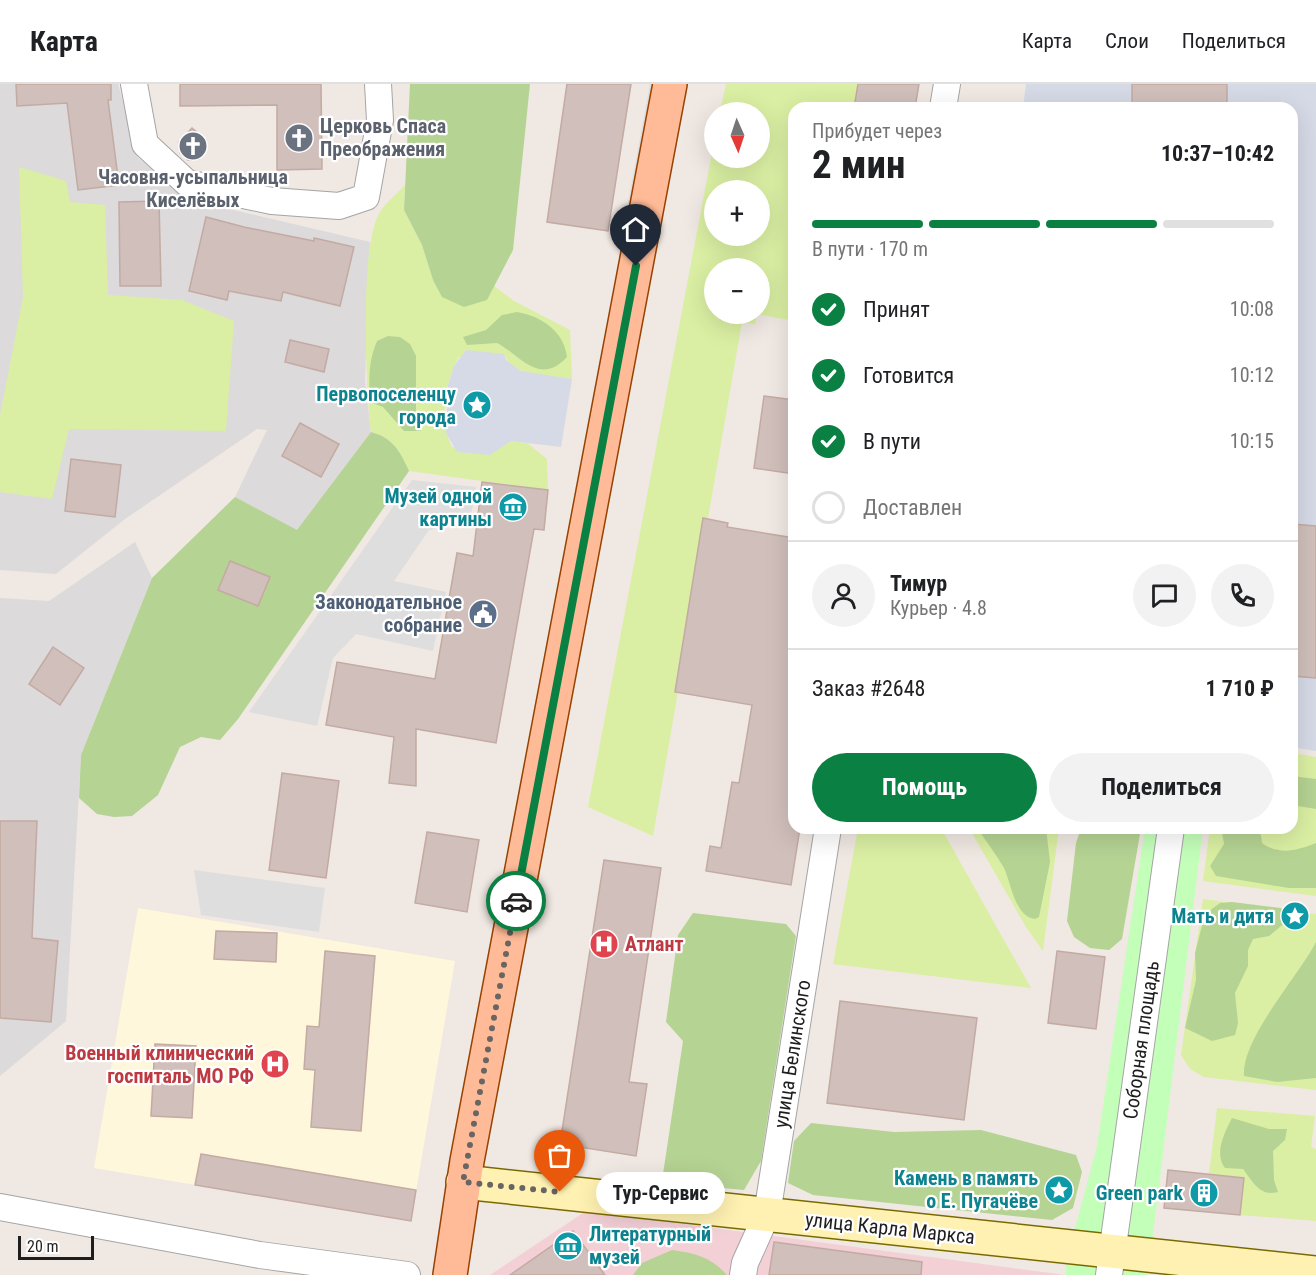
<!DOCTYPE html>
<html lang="ru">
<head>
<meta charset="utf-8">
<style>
	body { margin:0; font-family:"Roboto Condensed",sans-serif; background:#f2f2f2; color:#202124; height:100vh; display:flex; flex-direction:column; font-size:22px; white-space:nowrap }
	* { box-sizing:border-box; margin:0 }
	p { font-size:20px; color:#757577 }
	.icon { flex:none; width:33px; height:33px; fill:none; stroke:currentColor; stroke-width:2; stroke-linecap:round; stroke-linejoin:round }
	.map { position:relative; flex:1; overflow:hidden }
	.panel { position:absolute; left:788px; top:18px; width:510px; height:732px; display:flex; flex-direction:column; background:#fff; border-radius:18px; box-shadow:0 6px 24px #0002 }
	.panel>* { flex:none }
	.needle { width:39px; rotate:177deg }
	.fabs { position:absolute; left:704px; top:18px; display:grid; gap:12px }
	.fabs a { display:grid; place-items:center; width:66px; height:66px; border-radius:50%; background:#fff; box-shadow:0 6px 24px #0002; font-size:30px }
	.scale { position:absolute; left:18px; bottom:15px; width:76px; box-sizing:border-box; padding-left:6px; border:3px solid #1e1e1e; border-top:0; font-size:16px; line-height:21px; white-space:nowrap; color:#1e1e1e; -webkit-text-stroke:4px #fff; paint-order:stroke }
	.pin { position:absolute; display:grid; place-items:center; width:51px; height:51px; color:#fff; margin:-62px -26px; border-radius:50% 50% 50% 0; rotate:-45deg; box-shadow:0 0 6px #0007 }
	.pin .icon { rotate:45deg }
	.courier { position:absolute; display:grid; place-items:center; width:60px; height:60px; margin:-30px; border:4px solid #0b8043; border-radius:50%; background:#fff; color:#222; box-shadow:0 2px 8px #0007 }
	.bubble { position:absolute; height:42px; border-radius:21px; background:#fff; box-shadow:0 6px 24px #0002; font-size:20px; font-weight:700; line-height:42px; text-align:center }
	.overview em { font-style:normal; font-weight:700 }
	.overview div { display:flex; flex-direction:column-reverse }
	.overview { display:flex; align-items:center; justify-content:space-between; height:102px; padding:0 24px }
	h1 { font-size:39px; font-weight:700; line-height:45px }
	.bar { display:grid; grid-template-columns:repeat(4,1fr); gap:9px 6px; align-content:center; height:72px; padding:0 24px }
	.bar i { height:8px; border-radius:4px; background:#e0e0e0 }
	.bar .current { background:#0b8043 }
	.bar p { grid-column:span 4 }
	.line { display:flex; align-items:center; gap:15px; padding:0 24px; border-top:2px solid #e0e0e0 }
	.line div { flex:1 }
	.round { display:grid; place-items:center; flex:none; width:63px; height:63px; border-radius:32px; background:#f2f2f2 }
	ol { padding:0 24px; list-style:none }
	li { display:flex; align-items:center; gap:18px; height:66px }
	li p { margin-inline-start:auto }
	li .icon { padding:6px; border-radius:50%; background:#0b8043; color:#fff; stroke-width:4 }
	li:last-child { color:#757577 }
	li i { width:33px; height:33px; border:3px solid #e0e0e0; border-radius:50% }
	.cta { display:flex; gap:12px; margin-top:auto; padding:12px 24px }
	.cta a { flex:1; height:69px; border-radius:36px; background:#0b8043; color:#fff; font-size:24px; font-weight:700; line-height:69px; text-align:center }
	.cta a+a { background:#f2f2f2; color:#202124 }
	header { display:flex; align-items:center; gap:36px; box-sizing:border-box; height:84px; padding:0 30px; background:#fff; border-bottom:2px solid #e0e0e0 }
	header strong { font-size:28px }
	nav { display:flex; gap:33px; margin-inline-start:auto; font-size:21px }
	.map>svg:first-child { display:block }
	.residential { fill:#dcdadb }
	.commercial { fill:#f3cfd6 }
	.education { fill:#fff7dc }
	.grass { fill:#daefa3; fill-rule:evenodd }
	.forest { fill:#b5d393 }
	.park { fill:#c4ffba }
	.parking { fill:#dedede }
	.plaza { fill:#d6dae6 }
	.building { fill:#d0bfbb; stroke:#c3aaa3; stroke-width:1.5 }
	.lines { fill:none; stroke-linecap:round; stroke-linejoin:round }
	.street-casing { stroke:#a5a5a5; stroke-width:28 }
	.secondary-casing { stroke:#796a00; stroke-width:36 }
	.primary-casing { stroke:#974200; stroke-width:36 }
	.street { stroke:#fff; stroke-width:26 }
	.secondary { stroke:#fff1b1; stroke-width:33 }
	.primary { stroke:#ffbb98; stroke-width:33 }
	.done { stroke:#686563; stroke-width:6; stroke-dasharray:0 10.8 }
	.route { stroke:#0b8043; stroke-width:8 }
	.labels { text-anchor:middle; stroke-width:4.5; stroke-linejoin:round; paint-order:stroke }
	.worship-label { font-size:20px; font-weight:bold; fill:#5b616d; stroke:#fff; text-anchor:start }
	.culture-label { font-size:20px; font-weight:bold; fill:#0d838f; stroke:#fff; text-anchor:end }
	.service-label { font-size:20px; font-weight:bold; fill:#4e5e75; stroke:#fff; text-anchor:end }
	.health-label { font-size:20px; font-weight:bold; fill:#be3a42; stroke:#fff; text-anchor:start }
	.street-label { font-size:20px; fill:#1e1e1e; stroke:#fff }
</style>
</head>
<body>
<header>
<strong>Карта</strong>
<nav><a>Карта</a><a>Слои</a><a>Поделиться</a></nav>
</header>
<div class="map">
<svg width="1316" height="1191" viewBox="0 0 1316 1191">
	<rect width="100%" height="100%" fill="#f0e8e2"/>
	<g class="residential">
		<path d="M0,0H118L138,74L191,116L370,158L365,297L371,348L297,447L235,413L267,346L257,345L125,435L56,490L0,486Z"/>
		<path d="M135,458L152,494L81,671L66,937L0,992V514L49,517Z"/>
	</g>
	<path class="commercial" d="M586,1127L1065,1191H490Z"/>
	<path class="education" d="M138,824L455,877L411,1137L94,1084Z"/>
	<g class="grass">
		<path d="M726,0H858L854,24H794L793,237L757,230L755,240L742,238L653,752L588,723L714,58V74H759V28H720ZM714,106H759V152H714ZM714,184H759V230H714Z"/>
		<path d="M19,83L66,97L70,118L105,121L108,211L182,216L234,237L226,347L69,345L52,415L0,408V331L23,213Z"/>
		<path d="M405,101L404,126L422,161L433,196L487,216L494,202L514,217L570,246L572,295C550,292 513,294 504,270L459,273C445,297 439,337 452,363L495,366L511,357L527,359L547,375L548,406L409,387C400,368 392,353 371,348C366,306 359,160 380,128C386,118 397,110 405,101Z"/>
		<path d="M1292,669L1316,673V812L1203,797L1210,744H1292Z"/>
		<path d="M858,744H941L1031,904L833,880Z"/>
		<path d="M969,744H1059L1043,867L1026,843Z"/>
		<path d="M1203,815L1316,830V1006L1204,993L1190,985L1181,971Z"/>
		<path d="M1217,1024L1315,1032L1311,1063L1316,1065V1137L1240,1131L1244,1094L1209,1090Z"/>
	</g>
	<g class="forest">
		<path d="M410,0H530L513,166L487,216L464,223L442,213L433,196L422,161L404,126Z"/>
		<path d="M517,228C541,232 564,247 567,273C539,303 520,271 497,259L467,261L463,253L486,246L502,231Z"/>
		<path d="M388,252L400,253L410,260L416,272V331L421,347H404L383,323L370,318C369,295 368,278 377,257Z"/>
		<path d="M371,348C393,354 400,367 409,387L238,635L220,656L201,653L180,663L158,711L132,732L114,733L97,730L79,714L81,671L152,494L235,413L297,446Z"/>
		<path d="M1292,692L1316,695V725L1292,721Z"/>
		<path d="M977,744H1046L1050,778L1039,833L1035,835C1015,833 1011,799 1004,784C996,770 986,757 977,744Z"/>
		<path d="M1081,744H1141L1122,855L1109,866L1090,864L1074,853L1067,837L1076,759Z"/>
		<path d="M1221,744H1260L1262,759C1280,772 1298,766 1316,759V804H1289L1216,792L1210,782L1224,760Z"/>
		<path d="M1232,818L1281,824L1287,830V837L1269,852L1253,855L1248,866V882L1235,909L1238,939L1235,951L1212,957L1185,944L1196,896L1195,869L1205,830L1220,819Z"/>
		<path d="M693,829L786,840L796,852L761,1077L744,1106L670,1099L663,1090L683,957L666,938L678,851Z"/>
		<path d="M1316,858V994L1277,998L1244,992C1241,955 1298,893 1316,858Z"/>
		<path d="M1232,1034L1269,1045H1287L1285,1056L1273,1067L1274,1096L1278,1108C1260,1113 1253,1098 1243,1085L1225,1084C1214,1070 1224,1049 1232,1034Z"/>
		<path d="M811,1039L894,1048L981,1046L1076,1071L1082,1088L1073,1124L1052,1136L813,1111L788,1099L794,1057Z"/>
		<path d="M672,1166C695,1169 712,1174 727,1191H633L642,1179Z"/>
	</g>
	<path class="park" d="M1145,744H1203L1148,1191H1065L1068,1171L1097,1062Z"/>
	<g class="parking">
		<path d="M650,0H670L644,138L625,135Z"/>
		<path d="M412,396L476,403L470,437L429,446L394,497L446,508L433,567L356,550L333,574L317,642L249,628Z"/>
		<path d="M194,786L325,804L319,848L201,831Z"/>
	</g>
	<g class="plaza">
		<path d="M1026,0H1316V667L1292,663V24H1023Z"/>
		<path d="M466,266L504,270L506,276L521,287L572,295L561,363L511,357L490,371L457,368L446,349L448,301L454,282Z"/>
	</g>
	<g class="building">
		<path d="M16,0H111V16H108L119,101L78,106L67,19L17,22Z"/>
		<path d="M180,0H321L322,85L277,86V21L180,22Z"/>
		<path d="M567,0H631L608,147L547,138Z"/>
		<path d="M858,0H919L915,24H854Z"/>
		<rect x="1132" y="0" width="95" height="24"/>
		<path d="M192,44L206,56V67L199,75L188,76L180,69L179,58Z"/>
		<path d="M159,117L161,202H120L119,118Z"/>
		<path d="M206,133L244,143L314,157V154L354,163L340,222L283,208L281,217L229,207L227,216L189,207Z"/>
		<path d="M290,256L329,265L324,288L285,278Z"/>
		<path d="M764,312L794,316V390L754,384Z"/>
		<path d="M300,339L339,360L321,393L282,372Z"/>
		<path d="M71,375L121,381L115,433L65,427Z"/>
		<path d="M482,398L548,406L544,446L534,445L496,659L416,645V702L389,699L394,653L326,641L337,578L435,595L457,469L473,472Z"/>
		<path d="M703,434L728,439L727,443L794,454V744H800L791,801L706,787L710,762L721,764L732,698L739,699L752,621L675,608Z"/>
		<path d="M1292,440L1316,442V594L1292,592Z"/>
		<path d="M230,477L270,493L258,522L218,506Z"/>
		<path d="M53,563L84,584L60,621L29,600Z"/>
		<path d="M282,689L339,697L326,794L269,786Z"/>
		<path d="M0,737H37L32,854L58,857L51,938L0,934Z"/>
		<path d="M427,748L479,756L467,828L415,819Z"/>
		<path d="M604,776L661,784L629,998L647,1000L636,1072L560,1060Z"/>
		<path d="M216,847L277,849L276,878L214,875Z"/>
		<path d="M325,867L375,872L361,1047L311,1043L315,986L304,985L307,942L319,943Z"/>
		<path d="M1057,867L1105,873L1096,945L1048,939Z"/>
		<path d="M840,917L977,934L964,1036L827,1019Z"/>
		<path d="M155,960L196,962L192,1034L151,1032Z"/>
		<path d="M201,1070L416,1106L411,1137L195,1101Z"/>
		<path d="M1168,1086L1244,1094L1240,1131L1164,1124Z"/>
		<path d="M573,1147L605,1191H510Z"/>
		<path d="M774,1158L922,1178L921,1191H769Z"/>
	</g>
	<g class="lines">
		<g class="street-casing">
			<g id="street">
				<path d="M134,0L145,60L187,99L272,117L339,122L366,113L380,36L378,0"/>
				<path d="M943,24L947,0"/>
				<path d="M0,1123L260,1171L407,1191"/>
				<path d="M743,1191L745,1179L767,1130L828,744"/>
				<path d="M1109,1191L1171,744"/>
			</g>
		</g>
		<g class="secondary-casing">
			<path id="secondary" d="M463,1098L1316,1189"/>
		</g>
		<g class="primary-casing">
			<path id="primary" d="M450,1191L467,1077L670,0"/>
		</g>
		<use href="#street" class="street"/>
		<use href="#secondary" class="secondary"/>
		<use href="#primary" class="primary"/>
	</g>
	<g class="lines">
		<path class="done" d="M516,817L463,1098L560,1108"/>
		<path class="route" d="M516,817L636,182"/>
	</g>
	<defs>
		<g id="church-disc" transform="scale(1.5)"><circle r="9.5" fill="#6b7280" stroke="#fff"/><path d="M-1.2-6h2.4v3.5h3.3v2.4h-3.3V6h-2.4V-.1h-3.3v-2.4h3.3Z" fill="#fff"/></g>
		<g id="sight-disc" transform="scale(1.5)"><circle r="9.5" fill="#0f9aa8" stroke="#fff"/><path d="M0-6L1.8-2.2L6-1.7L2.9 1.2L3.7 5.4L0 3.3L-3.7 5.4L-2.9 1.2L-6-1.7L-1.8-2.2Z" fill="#fff"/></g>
		<g id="museum-disc" transform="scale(1.5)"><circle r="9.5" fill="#0f9aa8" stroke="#fff"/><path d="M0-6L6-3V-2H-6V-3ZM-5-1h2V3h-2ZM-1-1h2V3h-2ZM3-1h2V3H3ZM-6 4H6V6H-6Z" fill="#fff"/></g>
		<g id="civic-disc" transform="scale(1.5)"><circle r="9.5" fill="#5c6f8a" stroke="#fff"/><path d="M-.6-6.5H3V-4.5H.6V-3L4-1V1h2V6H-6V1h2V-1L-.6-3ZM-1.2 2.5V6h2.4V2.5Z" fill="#fff"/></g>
		<g id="hospital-disc" transform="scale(1.5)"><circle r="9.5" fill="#e0444e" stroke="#fff"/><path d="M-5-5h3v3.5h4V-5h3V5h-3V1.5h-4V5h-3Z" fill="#fff"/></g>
		<g id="building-disc" transform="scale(1.5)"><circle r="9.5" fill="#0f9aa8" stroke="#fff"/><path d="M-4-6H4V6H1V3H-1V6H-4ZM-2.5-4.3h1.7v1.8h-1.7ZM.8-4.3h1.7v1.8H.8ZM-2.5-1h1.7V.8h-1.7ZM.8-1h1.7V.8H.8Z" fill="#fff"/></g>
	</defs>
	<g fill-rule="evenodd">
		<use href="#church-disc" x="299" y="54"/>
		<use href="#church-disc" x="193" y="62"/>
		<use href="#sight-disc" x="477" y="321"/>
		<use href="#museum-disc" x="513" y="423"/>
		<use href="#civic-disc" x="483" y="530"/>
		<use href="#sight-disc" x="1295" y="832"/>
		<use href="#hospital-disc" x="604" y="860"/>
		<use href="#hospital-disc" x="275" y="980"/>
		<use href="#sight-disc" x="1059" y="1106"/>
		<use href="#building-disc" x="1204" y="1109"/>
		<use href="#museum-disc" x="568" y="1162"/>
	</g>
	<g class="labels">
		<g class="worship-label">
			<text x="320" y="49">Церковь Спаса<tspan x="320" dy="23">Преображения</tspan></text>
			<text x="193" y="100" text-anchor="middle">Часовня-усыпальница<tspan x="193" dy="23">Киселёвых</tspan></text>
		</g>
		<g class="culture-label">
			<text x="456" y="317">Первопоселенцу<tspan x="456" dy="23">города</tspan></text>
			<text x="492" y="419">Музей одной<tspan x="492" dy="23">картины</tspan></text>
			<text x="1274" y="839">Мать и дитя</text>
			<text x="1038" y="1101">Камень в память<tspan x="1038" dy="23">о Е. Пугачёве</tspan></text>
			<text x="1183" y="1116">Green park</text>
			<text x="589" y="1157" text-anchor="start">Литературный<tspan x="589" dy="23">музей</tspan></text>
		</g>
		<g class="service-label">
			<text x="462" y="525">Законодательное<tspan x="462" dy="23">собрание</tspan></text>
		</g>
		<g class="health-label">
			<text x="625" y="867">Атлант</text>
			<text x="254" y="976" text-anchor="end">Военный клинический<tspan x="254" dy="23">госпиталь МО РФ</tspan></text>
		</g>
		<g class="street-label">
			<text transform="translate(1141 956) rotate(-82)" y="7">Соборная площадь</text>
			<text transform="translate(792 970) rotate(-81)" y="7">улица Белинского</text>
			<text transform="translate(890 1144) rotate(6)" y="7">улица Карла Маркса</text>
		</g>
	</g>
</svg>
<div class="fabs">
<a><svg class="needle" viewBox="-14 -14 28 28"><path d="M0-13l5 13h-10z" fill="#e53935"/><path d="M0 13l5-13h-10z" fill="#757577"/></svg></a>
<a>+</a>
<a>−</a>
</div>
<div class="scale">20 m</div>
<div class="pin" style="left:560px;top:1108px;background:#ea580c"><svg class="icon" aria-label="bag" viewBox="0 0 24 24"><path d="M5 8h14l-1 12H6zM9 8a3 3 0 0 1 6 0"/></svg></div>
<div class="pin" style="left:636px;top:182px;background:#1f2937"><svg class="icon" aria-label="home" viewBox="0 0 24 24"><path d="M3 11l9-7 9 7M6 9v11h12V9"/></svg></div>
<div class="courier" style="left:516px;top:817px"><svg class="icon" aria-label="car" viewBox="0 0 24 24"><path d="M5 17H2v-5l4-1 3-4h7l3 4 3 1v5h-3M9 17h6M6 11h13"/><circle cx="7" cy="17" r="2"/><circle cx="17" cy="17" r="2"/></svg></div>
<div class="bubble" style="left:596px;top:1088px;width:129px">Тур-Сервис</div>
<section class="panel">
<div class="overview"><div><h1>2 мин</h1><p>Прибудет через</p></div><em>10:37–10:42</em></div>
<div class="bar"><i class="current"></i><i class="current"></i><i class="current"></i><i></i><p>В пути · 170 m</p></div>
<ol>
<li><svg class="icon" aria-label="check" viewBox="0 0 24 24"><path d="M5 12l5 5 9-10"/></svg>Принят<p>10:08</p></li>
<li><svg class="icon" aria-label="check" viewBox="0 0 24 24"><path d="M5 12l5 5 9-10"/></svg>Готовится<p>10:12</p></li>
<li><svg class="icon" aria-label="check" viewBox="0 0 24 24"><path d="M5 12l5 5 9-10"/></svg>В пути<p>10:15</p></li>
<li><i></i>Доставлен</li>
</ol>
<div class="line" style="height:108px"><a class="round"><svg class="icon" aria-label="person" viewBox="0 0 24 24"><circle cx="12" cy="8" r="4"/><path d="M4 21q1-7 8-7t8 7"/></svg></a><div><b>Тимур</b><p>Курьер · 4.8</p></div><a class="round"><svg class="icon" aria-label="chat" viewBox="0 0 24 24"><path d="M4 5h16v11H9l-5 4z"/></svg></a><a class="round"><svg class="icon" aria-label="phone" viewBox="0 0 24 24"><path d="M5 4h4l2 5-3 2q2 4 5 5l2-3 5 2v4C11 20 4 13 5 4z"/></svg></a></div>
<div class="line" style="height:78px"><div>Заказ #2648</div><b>1 710 ₽</b></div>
<div class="cta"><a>Помощь</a><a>Поделиться</a></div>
</section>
</div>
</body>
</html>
